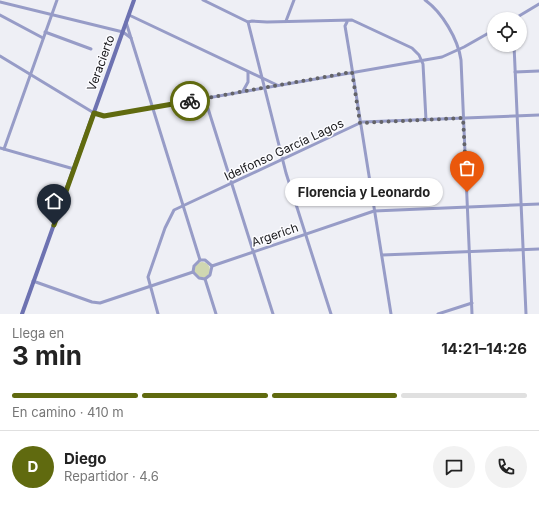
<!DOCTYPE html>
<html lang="es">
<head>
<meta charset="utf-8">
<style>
	body { margin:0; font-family:Inter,sans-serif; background:#f2f2f2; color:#222; height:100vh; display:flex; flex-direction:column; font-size:15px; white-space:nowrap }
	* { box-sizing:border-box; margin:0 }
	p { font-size:13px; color:#767676 }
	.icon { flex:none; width:22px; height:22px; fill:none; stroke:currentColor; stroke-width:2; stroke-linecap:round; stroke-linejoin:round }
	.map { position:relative; height:314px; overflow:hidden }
	.sheet { display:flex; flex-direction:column; background:#fff; flex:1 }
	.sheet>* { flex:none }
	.buttons { position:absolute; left:487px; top:12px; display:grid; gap:8px }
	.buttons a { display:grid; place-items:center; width:40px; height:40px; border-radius:50%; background:#fff; box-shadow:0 1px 3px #0004; font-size:20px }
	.pin { position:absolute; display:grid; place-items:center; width:34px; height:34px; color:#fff; margin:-41px -17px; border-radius:50% 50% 50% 0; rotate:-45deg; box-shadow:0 0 4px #0007 }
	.pin .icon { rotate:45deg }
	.courier { position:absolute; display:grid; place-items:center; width:40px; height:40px; margin:-20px; border:3px solid #606a0f; border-radius:50%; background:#fff; color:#222; box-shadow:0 1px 5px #0007 }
	.bubble { position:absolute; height:28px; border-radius:14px; background:#fff; box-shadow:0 1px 3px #0004; font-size:13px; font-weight:700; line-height:28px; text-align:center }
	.summary em { font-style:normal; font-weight:700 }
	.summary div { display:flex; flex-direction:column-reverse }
	.summary { display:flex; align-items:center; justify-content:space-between; height:68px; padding:0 12px }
	h1 { font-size:26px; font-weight:700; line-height:30px }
	.bar { display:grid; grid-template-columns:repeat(4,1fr); gap:6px 4px; align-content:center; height:48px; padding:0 12px }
	.bar i { height:5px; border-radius:3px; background:#e0e0e0 }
	.bar .active { background:#606a0f }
	.bar p { grid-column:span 4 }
	.line { display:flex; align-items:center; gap:10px; padding:0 12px; border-top:1px solid #e0e0e0 }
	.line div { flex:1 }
	.round { display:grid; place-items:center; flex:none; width:42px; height:42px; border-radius:21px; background:#f2f2f2 }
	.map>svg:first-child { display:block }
	.green { fill:#d0d7b1 }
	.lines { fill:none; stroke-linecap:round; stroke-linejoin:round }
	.street { stroke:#979cc7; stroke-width:3 }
	.secondary { stroke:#6d72b1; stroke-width:4 }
	.done { stroke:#636367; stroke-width:4; stroke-dasharray:0 7.2 }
	.route { stroke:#606a0f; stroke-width:5 }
	.labels { text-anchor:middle; stroke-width:3; stroke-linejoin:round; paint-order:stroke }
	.street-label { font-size:12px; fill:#18181b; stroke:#fcfcff }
</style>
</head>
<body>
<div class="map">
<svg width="539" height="314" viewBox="0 0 539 314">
	<rect width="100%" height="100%" fill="#eeeff5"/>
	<circle class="green" cx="202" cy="270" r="8"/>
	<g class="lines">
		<g class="street">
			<path d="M203,0L248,22L252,21L267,22L352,20L412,48L419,55L423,64L426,120"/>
			<path d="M425,0C442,12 458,39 461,60L472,314"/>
			<path d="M0,2L123,32L131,38"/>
			<path d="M0,15L43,38"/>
			<path d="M129,15L277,85"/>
			<path d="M514,19L539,4"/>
			<path d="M286,21L294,0"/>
			<path d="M126,22L200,260"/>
			<path d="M248,22L286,173L331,314"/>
			<path d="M347,22L345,26L350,56L391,314"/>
			<path d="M45,32L91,49"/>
			<path d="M514,45L526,314"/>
			<path d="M0,56L94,113L104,116L442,57L464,47L494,30"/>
			<path d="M515,72L539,71"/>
			<path d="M243,91L248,82V72"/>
			<path d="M205,99L273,314"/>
			<path d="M0,148L74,169"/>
			<path d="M4,149L57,0"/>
			<path d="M382,255L539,249"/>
			<path d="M212,266L374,211L539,204"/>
			<path d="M193,272L199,278L205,279L210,275L212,266"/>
			<path d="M193,272L194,266L200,260H205L212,266"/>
			<path d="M205,279L216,314"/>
			<path d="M33,281L92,302L100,303L193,272"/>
			<path d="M158,314L148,277L165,228L174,210L362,122L539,115"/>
			<path d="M438,314L472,303"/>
		</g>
		<path class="secondary" d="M22,314L134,0"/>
	</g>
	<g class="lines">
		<path class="done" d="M190,101L352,72L360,123L463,118L467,192"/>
		<path class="route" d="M54,225L94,113L104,116L190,101"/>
	</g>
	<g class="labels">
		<g class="street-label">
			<text transform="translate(101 63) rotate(-70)" y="4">Veracierto</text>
			<text transform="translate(284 150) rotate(-25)" y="4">Idelfonso García Lagos</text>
			<text transform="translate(275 235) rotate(-19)" y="4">Argerich</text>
		</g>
	</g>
</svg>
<div class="buttons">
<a><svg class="icon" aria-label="locate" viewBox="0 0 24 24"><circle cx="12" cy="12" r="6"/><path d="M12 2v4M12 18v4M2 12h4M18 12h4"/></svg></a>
</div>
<div class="pin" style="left:467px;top:192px;background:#ea580c"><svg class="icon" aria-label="bag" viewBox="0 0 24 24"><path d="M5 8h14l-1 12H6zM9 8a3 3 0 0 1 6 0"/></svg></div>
<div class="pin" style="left:54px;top:225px;background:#1f2937"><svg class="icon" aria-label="home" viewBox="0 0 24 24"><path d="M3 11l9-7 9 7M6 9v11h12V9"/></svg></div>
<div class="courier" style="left:190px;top:101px"><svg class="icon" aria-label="bike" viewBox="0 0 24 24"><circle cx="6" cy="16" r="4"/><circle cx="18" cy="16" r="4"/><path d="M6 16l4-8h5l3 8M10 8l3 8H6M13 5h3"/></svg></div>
<div class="bubble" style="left:285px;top:178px;width:158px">Florencia y Leonardo</div>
</div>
<section class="sheet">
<div class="summary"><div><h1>3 min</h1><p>Llega en</p></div><em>14:21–14:26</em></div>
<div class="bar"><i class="active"></i><i class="active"></i><i class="active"></i><i></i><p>En camino · 410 m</p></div>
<div class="line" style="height:72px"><b class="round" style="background:#606a0f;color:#fff">D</b><div><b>Diego</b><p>Repartidor · 4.6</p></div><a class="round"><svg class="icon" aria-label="chat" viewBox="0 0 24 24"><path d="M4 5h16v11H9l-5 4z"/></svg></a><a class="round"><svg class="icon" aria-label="phone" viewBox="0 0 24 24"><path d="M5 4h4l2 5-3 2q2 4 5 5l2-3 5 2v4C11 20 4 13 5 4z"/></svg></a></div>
</section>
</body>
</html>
